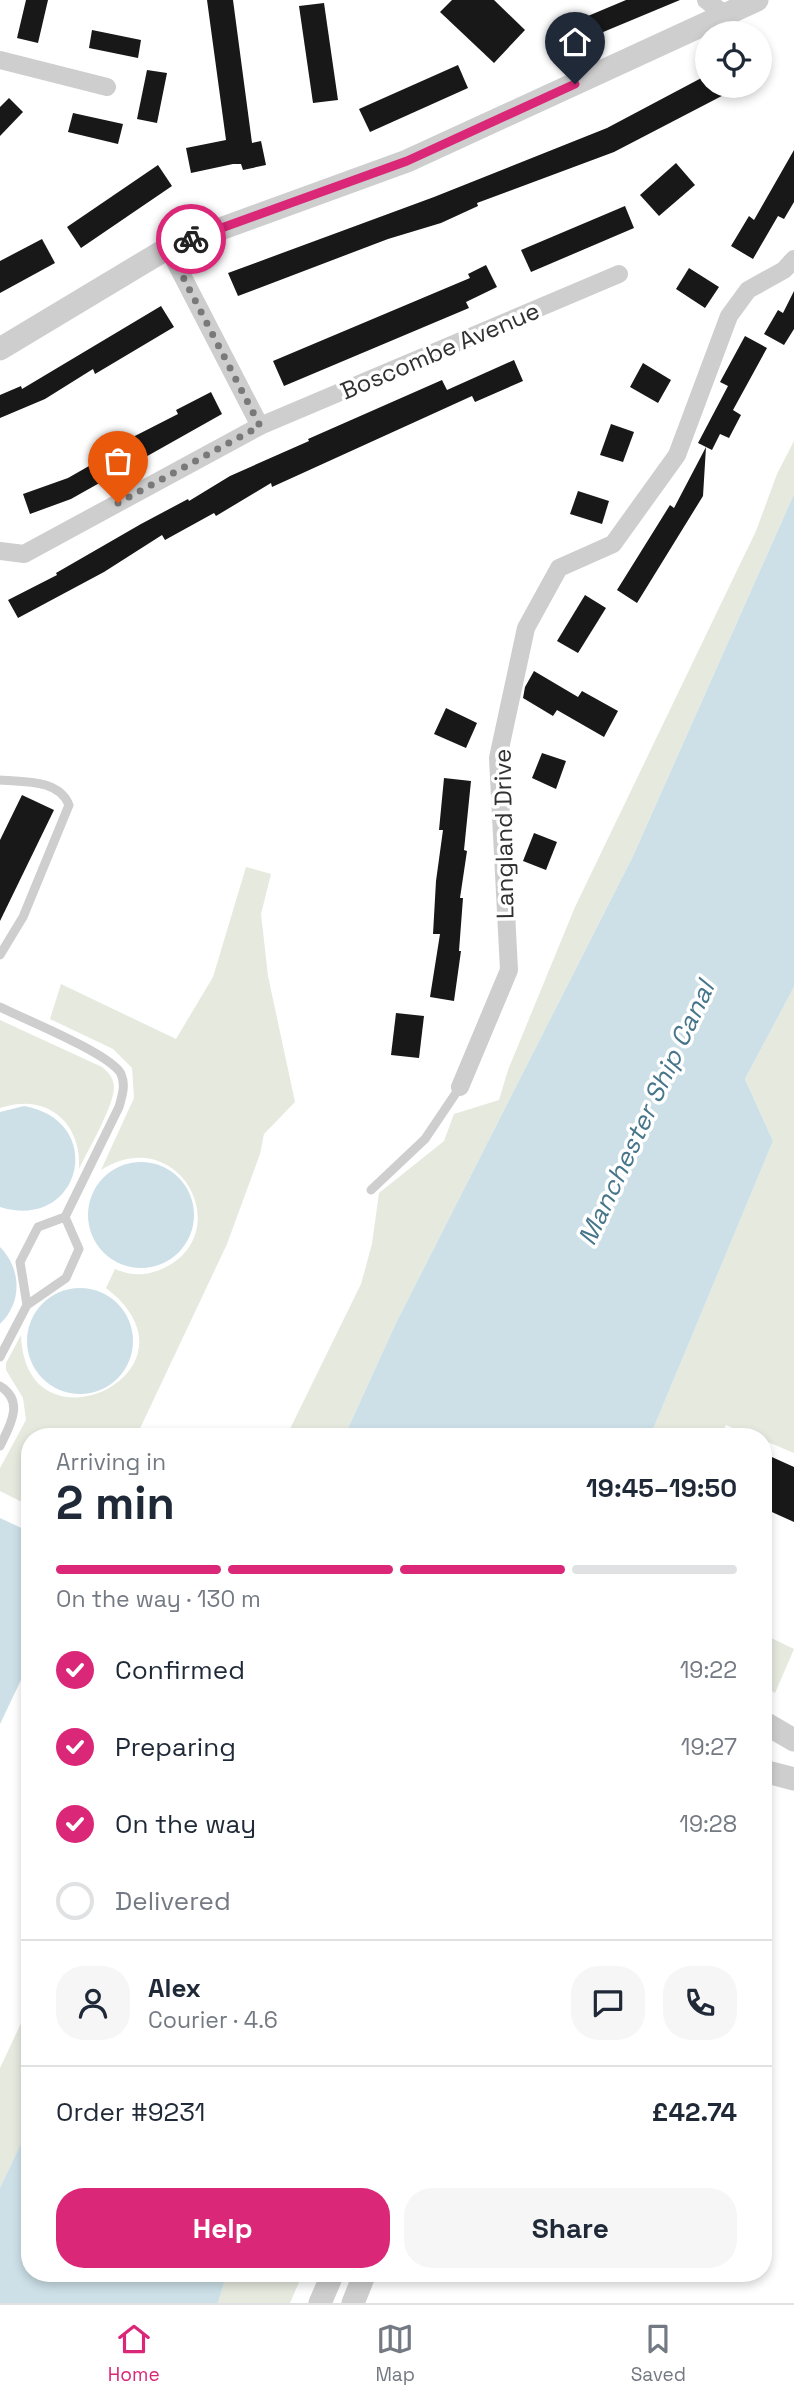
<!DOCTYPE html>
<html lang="en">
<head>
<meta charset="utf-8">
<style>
	body { margin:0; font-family:"Space Grotesk",sans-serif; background:#f6f6f7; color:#1f2937; height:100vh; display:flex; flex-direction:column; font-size:26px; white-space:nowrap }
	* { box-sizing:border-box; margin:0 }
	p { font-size:23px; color:#747a83 }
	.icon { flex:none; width:38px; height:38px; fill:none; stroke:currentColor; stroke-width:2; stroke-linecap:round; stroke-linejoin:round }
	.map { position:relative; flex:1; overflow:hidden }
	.side { position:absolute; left:21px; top:1428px; width:751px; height:854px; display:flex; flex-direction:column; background:#fff; border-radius:28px; box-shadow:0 4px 10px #0003 }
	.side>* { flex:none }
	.buttons { position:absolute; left:695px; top:21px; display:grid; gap:14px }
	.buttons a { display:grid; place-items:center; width:77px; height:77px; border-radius:50%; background:#fff; box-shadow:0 4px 10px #0003; font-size:35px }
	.pin { position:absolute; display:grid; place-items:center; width:60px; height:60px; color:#fff; margin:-72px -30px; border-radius:50% 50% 50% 0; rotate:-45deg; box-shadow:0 0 7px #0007 }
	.pin .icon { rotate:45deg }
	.courier { position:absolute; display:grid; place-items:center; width:70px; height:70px; margin:-35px; border:5px solid #db2777; border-radius:50%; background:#fff; color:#222; box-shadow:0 2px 9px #0007 }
	.overview em { font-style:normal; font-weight:600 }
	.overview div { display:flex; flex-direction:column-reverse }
	.overview { display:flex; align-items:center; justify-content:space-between; height:119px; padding:0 35px }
	h1 { font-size:46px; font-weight:600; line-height:52px }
	.bar { display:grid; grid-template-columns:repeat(4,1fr); gap:10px 7px; align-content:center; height:84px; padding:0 35px }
	.bar i { height:9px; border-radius:5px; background:#e0e1e3 }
	.bar .selected { background:#db2777 }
	.bar p { grid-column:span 4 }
	.line { display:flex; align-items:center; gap:18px; padding:0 35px; border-top:2px solid #e0e1e3 }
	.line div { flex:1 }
	.round { display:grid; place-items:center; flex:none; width:74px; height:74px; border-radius:28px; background:#f6f6f7 }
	ol { padding:0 35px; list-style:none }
	li { display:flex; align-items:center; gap:21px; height:77px }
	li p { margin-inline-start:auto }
	li .icon { padding:7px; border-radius:50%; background:#db2777; color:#fff; stroke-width:4 }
	li:last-child { color:#747a83 }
	li i { width:38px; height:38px; border:4px solid #e0e1e3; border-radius:50% }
	.cta { display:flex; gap:14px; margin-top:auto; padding:14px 35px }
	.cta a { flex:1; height:80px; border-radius:28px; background:#db2777; color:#fff; font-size:28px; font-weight:600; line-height:80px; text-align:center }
	.cta a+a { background:#f6f6f7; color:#1f2937 }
	.menu { display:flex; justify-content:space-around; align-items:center; height:98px; border-top:2px solid #e0e1e3; background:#fff; font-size:19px; color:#747a83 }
	.menu a { display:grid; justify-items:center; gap:4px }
	.menu .selected { color:#db2777 }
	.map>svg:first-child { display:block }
	.green { fill:#e5e9de }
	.water { fill:#cde0e8 }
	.building { fill:#181818 }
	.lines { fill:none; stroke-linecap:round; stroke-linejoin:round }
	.service { stroke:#cecece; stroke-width:9 }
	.minor { stroke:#cecece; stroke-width:18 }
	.tertiary { stroke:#cecece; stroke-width:23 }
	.done { stroke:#797979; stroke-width:7; stroke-dasharray:0 12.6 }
	.route { stroke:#db2777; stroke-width:9 }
	.labels { text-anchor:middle; stroke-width:7; stroke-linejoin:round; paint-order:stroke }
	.street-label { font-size:24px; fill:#313131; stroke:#fff }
	.water-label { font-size:26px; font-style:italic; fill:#47768b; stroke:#fff }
</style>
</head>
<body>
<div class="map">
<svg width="794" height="2303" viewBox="0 0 794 2303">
	<rect width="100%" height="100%" fill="#fff"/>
	<g class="green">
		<path d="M794,441V494L633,856L396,1323L344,1437H286L361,1284L372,1244L379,1193L444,1141L454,1114L499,1100L508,1070L575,907L756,531L777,474Z"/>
		<path d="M246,867L271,874L261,914L268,976L295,1102L264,1134L260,1154L227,1244L136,1437H30V1506L0,1491V1468L26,1420L23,1398L6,1370V1363L21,1335C25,1461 214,1371 106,1288L115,1269C131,1276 146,1276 162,1269C239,1234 179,1121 101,1170L134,1098L132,1068L113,1049L50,1019L61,984L176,1039L213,977Z"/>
		<path d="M794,987V1453L763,1440V1437H754L726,1425L720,1437H636L654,1427L773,1141L745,1079Z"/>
		<path d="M0,1020L102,1067C108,1072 113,1077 114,1086C115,1104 88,1150 79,1169C82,1122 46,1092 0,1108Z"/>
		<path d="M763,1634L794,1649L775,1693L763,1685Z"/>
		<path d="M30,2004V2124L0,2188V2068Z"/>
		<path d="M227,2273H303L290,2303H218Z"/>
	</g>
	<g class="water">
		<path d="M794,494V987L745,1079L773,1141L654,1427L636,1437H344L396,1323L633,856Z"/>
		<path d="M24,1106C108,1121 81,1232 0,1207V1112Z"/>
		<circle cx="141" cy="1215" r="53"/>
		<path d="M0,1247C21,1268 23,1302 0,1324Z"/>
		<circle cx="80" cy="1341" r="53"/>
		<path d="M0,1518L30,1532V1661L0,1724Z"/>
		<path d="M30,2124V2273H227L218,2303H0V2188Z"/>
	</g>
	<g class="building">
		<path d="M26,0H48L38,43L17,38Z"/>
		<path d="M207,0H233L252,143L261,141L266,165L243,170L241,164H233L191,173L186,148L226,140Z"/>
		<path d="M452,0H494L525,30L494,63L440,12Z"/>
		<path d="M626,0H680L584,40L576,21Z"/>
		<path d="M324,3L338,100L313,103L299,6Z"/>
		<path d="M92,30L141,40L138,58L89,48Z"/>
		<path d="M458,65L468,88L370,132L359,109Z"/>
		<path d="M147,70L167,73L157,123L137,119Z"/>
		<path d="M707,75V86H741L614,152L477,203L478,206L441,223L388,239L238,296L228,273L434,197L607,128Z"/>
		<path d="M9,98L23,112L0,136V107Z"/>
		<path d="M73,113L123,124L118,144L68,132Z"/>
		<path d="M794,150V202L784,219L778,216L753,259L731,246L749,216L754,220Z"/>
		<path d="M676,163L695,185L659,216L640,195Z"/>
		<path d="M158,165L172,186L81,248L67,227Z"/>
		<path d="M625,206L634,228L531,272L521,250Z"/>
		<path d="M42,239L55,263L0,293V261Z"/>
		<path d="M486,265L497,287L466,302L469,308L284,386L273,361L470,278L468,274Z"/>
		<path d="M689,268L719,287L705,308L676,289Z"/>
		<path d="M794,291V329L784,345L764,334L778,310L783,313Z"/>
		<path d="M161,306L174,327L95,374L93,369L45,399L0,418V395L21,386L22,389Z"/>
		<path d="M745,336L767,348L733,410L741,415L729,438L720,434L712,450L706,447L703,496L637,603L617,590L670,505L674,508L706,447L698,443L728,386L720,382Z"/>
		<path d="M514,360L523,381L475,402L472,396L272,487L271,483L216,516L214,513L165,540L162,535L104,572L18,618L8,600L57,575L56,573L141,524L188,499L189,501L230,476L309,441L308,439L442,380L447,390Z"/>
		<path d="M643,363L671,380L658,403L630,387Z"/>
		<path d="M211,392L222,414L71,499L30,514L23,494L68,478L131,442L129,439L178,414L176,410Z"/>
		<path d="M611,424L634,432L623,462L600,455Z"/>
		<path d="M578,491L609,501L602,524L570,514Z"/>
		<path d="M585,595L606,608L578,653L557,641Z"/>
		<path d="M534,671L578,697L582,691L618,711L604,737L557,710L553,716L523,698L525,687Z"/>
		<path d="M446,708L477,723L466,748L434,734Z"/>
		<path d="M542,753L566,761L556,789L532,778Z"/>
		<path d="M444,778L471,781L464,850L467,851L460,898H463L459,951H461L454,1001L430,997L440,934H433L436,881L443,830H439Z"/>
		<path d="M22,795L54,810L0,921V840Z"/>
		<path d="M534,833L557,842L546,870L523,861Z"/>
		<path d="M396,1013L424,1016L419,1058L391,1055Z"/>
		<path d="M763,1453L794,1467V1522L763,1508Z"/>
	</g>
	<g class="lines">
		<g class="service">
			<path d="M0,780C23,782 59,779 69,805L23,917L0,955"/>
			<path d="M0,1007C24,1019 111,1054 121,1074C126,1085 122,1096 119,1107L65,1217L38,1227L20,1262L27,1305"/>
			<path d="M371,1190L425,1139L460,1087"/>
			<path d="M0,1357L27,1305L66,1278L79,1249L65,1217"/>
			<path d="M0,1386C25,1401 10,1426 0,1446"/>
		</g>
		<g class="minor">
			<path d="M706,0L727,16"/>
			<path d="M0,60L107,87"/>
			<path d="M168,248L260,426"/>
			<path d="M0,551L24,554L260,426L619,274"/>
			<path d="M460,1087L509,970L498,758L526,628L559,568L613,544L677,455L729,316L748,290L784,270L794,259"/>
		</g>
		<g class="tertiary">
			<path d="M0,349L168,248L407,161L757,0"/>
			<path d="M763,1722L794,1740"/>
			<path d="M763,1771L794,1779"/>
			<path d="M320,2303L333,2273"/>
			<path d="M353,2303L365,2273"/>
		</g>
	</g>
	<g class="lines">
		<path class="done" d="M118,503L260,426L168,248L191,239"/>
		<path class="route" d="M191,239L407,161L575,84"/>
	</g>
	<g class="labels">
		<g class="street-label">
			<text transform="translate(440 351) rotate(-23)" y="8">Boscombe Avenue</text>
			<text transform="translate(504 834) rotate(-91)" y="8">Langland Drive</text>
		</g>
		<g class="water-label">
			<text transform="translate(646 1113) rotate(-65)" y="9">Manchester Ship Canal</text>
		</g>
	</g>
</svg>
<div class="buttons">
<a><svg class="icon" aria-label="locate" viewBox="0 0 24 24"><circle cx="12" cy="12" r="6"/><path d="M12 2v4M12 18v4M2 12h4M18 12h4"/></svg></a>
</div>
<div class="pin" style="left:118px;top:503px;background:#ea580c"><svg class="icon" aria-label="bag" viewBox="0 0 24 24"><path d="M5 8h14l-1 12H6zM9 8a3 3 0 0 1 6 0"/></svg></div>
<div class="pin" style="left:575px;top:84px;background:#1f2937"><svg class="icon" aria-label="home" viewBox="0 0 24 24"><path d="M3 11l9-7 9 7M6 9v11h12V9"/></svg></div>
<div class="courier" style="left:191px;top:239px"><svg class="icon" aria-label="bike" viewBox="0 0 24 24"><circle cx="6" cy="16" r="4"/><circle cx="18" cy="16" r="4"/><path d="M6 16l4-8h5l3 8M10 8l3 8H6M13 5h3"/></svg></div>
<section class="side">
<div class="overview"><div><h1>2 min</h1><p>Arriving in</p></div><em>19:45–19:50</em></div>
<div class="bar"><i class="selected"></i><i class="selected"></i><i class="selected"></i><i></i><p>On the way · 130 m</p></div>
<ol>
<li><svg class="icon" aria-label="check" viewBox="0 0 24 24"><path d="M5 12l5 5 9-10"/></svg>Confirmed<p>19:22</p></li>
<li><svg class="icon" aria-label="check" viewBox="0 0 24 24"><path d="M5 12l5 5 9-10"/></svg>Preparing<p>19:27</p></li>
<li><svg class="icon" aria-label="check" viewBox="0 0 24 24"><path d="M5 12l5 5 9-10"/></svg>On the way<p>19:28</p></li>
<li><i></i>Delivered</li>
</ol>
<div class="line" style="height:126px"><a class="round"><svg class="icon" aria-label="person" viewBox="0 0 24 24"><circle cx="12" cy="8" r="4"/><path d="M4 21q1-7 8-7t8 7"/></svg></a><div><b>Alex</b><p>Courier · 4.6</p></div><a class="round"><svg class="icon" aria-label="chat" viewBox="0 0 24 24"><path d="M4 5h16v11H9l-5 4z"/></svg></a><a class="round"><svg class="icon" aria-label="phone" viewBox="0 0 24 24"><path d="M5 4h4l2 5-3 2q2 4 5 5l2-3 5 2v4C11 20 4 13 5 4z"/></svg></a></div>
<div class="line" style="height:91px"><div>Order #9231</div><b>£42.74</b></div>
<div class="cta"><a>Help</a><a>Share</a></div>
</section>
</div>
<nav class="menu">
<a class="selected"><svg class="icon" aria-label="home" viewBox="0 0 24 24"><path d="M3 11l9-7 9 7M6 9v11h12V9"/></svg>Home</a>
<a><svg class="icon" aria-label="map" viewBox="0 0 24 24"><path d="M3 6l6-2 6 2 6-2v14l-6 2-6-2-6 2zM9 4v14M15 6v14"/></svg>Map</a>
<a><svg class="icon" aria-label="saved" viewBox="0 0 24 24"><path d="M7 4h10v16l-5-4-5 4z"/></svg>Saved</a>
</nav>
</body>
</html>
